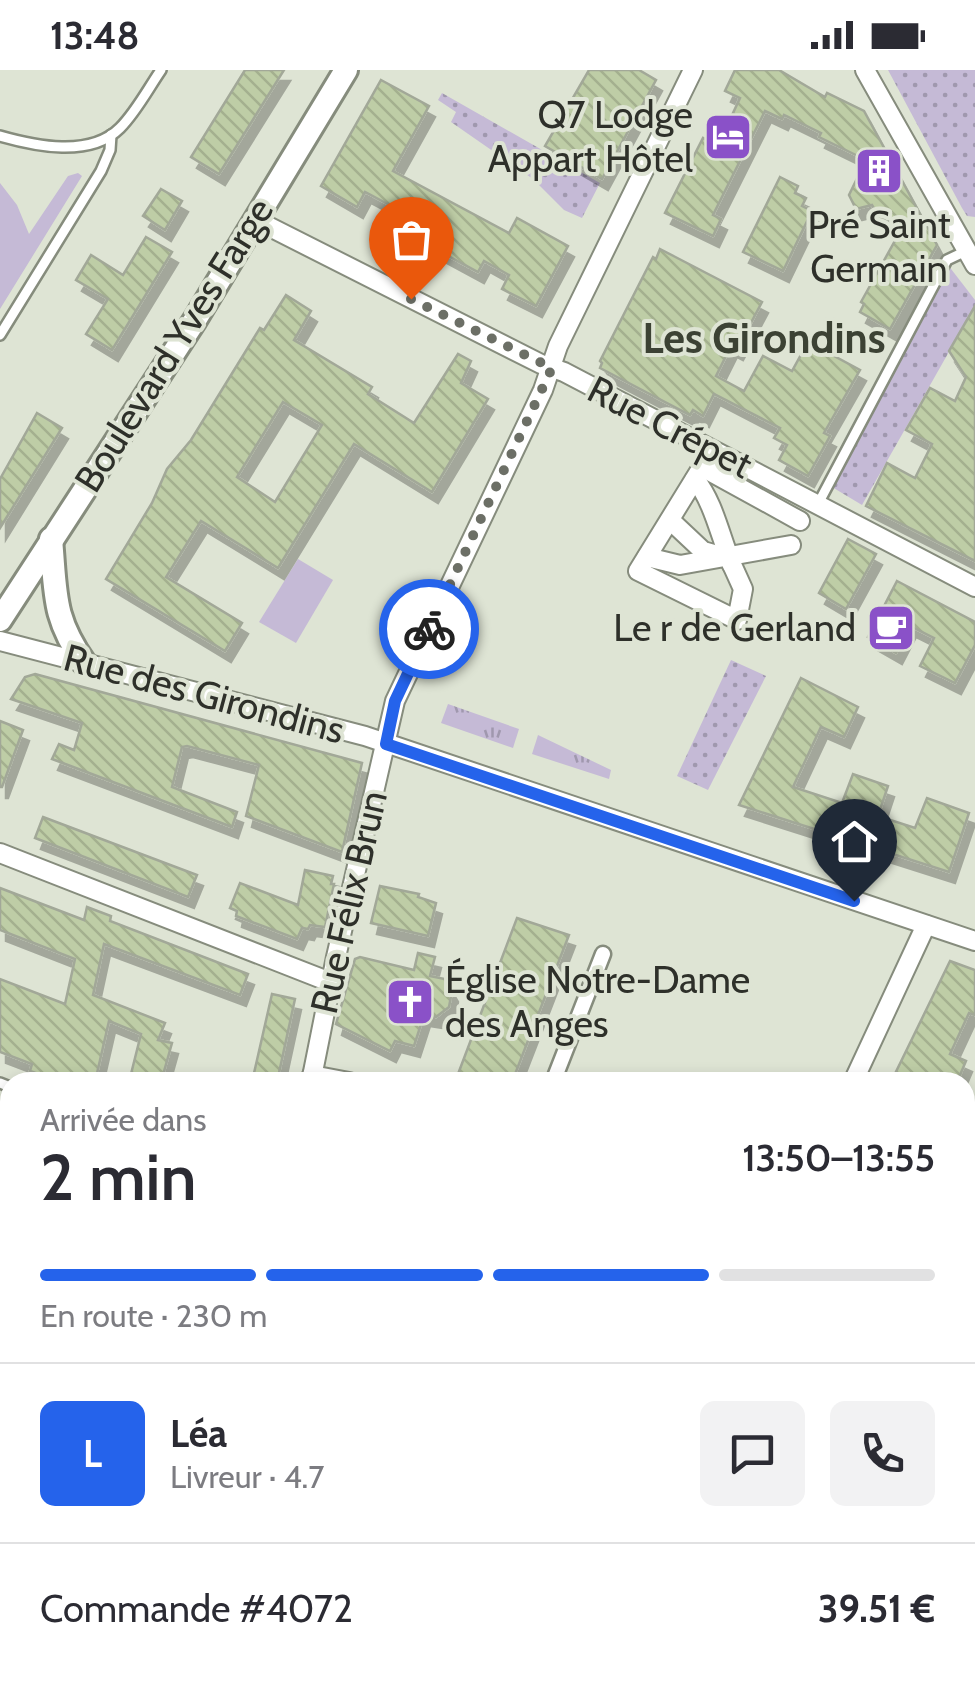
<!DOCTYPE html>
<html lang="fr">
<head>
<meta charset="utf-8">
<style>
	body { margin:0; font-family:Cabin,sans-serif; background:#f2f2f3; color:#2b2b33; height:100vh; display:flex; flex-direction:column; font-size:38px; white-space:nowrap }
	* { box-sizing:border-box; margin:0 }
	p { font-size:32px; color:#7c7c81 }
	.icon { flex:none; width:55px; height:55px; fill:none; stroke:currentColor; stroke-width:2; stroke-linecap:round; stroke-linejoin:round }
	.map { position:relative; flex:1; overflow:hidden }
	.side { position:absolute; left:0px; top:1002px; width:975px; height:622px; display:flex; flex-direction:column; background:#fff; border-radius:30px 30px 0 0; box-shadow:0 5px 15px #0003 }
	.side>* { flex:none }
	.pin { position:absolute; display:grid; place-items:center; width:85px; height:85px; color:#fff; margin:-102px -42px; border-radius:50% 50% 50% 0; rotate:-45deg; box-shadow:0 0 10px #0007 }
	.pin .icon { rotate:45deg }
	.courier { position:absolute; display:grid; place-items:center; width:100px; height:100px; margin:-50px; border:8px solid #2563eb; border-radius:50%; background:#fff; color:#222; box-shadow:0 2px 12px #0007 }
	.overview em { font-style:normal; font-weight:600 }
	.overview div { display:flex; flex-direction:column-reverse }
	.overview { display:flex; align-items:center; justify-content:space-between; height:170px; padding:0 40px }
	h1 { font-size:65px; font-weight:600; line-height:75px }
	.bar { display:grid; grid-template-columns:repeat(4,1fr); gap:15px 10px; align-content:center; height:120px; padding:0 40px }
	.bar i { height:12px; border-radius:8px; background:#e1e1e2 }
	.bar .active { background:#2563eb }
	.bar p { grid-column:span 4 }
	.line { display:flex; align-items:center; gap:25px; padding:0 40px; border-top:2px solid #e1e1e2 }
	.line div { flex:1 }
	.round { display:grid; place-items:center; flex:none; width:105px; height:105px; border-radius:15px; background:#f2f2f3 }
	.status { display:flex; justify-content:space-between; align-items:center; height:70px; padding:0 50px; background:#fff; direction:ltr }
	.status svg { height:28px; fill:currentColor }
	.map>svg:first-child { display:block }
	.grass { fill:url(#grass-tufts) }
	.park { fill:url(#park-dots) }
	.pitch { fill:#c5bad6 }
	.building { fill:url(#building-back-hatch); stroke:#a2a898; stroke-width:2.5; fill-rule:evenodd; filter:url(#shadow) }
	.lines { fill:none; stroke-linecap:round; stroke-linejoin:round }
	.service-casing { stroke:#868c7d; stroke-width:14 }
	.pedestrian-casing { stroke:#868c7d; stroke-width:19 }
	.minor-casing { stroke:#868c7d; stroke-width:22 }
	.tertiary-casing { stroke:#868c7d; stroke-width:28 }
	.service { stroke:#fff; stroke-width:9 }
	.pedestrian { stroke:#fff; stroke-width:14 }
	.minor { stroke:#fff; stroke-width:18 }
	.tertiary { stroke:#fff; stroke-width:22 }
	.done { stroke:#6c6f66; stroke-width:10; stroke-dasharray:0 18 }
	.route { stroke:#2563eb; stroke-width:12 }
	.labels { text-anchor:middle; stroke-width:8; stroke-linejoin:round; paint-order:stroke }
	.poi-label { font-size:38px; fill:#2e302a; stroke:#dee4d4; text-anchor:end }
	.street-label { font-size:38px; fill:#2e302a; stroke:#dee4d4 }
	.quarter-label { font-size:42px; font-weight:bold; fill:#3c4234; stroke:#dee4d4 }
</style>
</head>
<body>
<div class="status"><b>13:48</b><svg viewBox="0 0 49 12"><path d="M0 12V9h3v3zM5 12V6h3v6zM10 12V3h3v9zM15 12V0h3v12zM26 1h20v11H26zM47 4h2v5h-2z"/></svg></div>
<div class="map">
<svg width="975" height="1624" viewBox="0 0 975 1624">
	<defs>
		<pattern id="grass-tufts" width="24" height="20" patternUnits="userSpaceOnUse" patternTransform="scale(2.5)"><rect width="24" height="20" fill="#c5bad6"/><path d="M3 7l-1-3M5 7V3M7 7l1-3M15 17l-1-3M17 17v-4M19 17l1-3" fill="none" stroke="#a098ae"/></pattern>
		<pattern id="park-dots" width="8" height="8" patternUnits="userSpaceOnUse" patternTransform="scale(2.5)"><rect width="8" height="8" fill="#c5bad6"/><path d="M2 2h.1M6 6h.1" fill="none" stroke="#a098ae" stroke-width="1.8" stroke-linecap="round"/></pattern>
		<pattern id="building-back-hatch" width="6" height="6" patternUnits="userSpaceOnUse" patternTransform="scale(2.5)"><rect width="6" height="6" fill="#becda6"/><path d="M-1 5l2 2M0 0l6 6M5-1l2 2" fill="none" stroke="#a4b08f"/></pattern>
		<filter id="shadow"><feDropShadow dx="6" dy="11" stdDeviation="0" flood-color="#0004"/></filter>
	</defs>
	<rect width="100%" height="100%" fill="#dee4d4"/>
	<g class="grass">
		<path d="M448,634L519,659L513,678L441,653Z"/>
		<path d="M538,665L611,700L609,709L532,684Z"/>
	</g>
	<g class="park">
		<path d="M888,0H975V147L967,146L962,138Z"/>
		<path d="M442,23L600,113L582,148L564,140L533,109L451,52L456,42L438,30Z"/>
		<path d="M948,195L975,230V236L862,435L832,417Z"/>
		<path d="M731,590L766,606L708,720L677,706Z"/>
	</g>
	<g class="pitch">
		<path d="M78,103L82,106L0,239V113L17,135L29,164L68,106Z"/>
		<path d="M298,489L333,510L296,573L259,552Z"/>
		<path d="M10,1330V1465L0,1462V1388Z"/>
	</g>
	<g class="building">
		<path d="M245,0H284L219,104L191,87Z"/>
		<path d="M589,0H639L656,10L602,109L545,76Z"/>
		<path d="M735,0H779L825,27L827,23L864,41L937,175L890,259L860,242L864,234L861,232L902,158L879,147L872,135L856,139L849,125L866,90L819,67L821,63L784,45L782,49L765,41L713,145L721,149L713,166L665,143L703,68L718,75L740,28L725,21Z"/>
		<path d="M381,10L429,36L393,101L509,163L517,148L568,176L536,236L502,219L509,205L484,191L478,202L389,154L397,139L365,122L357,137L321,116Z"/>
		<path d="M780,107L798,116L795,123L806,128L802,136L812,141L783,201L743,182Z"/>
		<path d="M161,119L182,131L165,160L143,146Z"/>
		<path d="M146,167L172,182L112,280L86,264L108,229L76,210L91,185L123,205Z"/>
		<path d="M660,179L762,232L737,279L731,276L716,306L744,321L763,286L792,301L808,272L860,300L824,363L830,366L808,406L779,390L787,375L774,368L780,358L714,324L703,346L693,340L690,345L600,298L602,293L600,291L653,187L656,189Z"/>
		<path d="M286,225L311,241L294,270L372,317L368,324L414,353L458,284L471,291L461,313L488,329L432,422L354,374L278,498L201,451L166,507L242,553L225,581L106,509L152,433L167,399L191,370L260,258L264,260ZM283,332L322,355L275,432L237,407Z"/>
		<path d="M975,236V491L866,436L887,393L915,408L932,374L906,360L930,318L955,331L966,307L949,281Z"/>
		<path d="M37,343L62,358L0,458V409Z"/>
		<path d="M848,469L876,484L846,539L819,523Z"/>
		<path d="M897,511L975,552V575L955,613L920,596L934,568L910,556L896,583L868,567Z"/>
		<path d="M35,604L362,693L342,782L246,746L259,695L187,676L182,677L172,717L237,742L232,757L52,689L59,674L74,680L82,653L11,629L25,607Z"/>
		<path d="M801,608L858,637L844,667L821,657L793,717L842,733L853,704L888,716L878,746L915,758L927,728L969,743L949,802L739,735Z"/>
		<path d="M0,651L23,660L2,717H0Z"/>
		<path d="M43,747L197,805L188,827L35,768Z"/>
		<path d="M305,800L333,806L331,814H334L325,857L310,855L308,859L302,858L297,869L236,846L237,841L230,838L240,813L298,835Z"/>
		<path d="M380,816L419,824L418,827L436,833L428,866L371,853Z"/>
		<path d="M0,818L84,850L87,837L111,846L110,851L248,904L240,925L104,874L93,925L165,953L158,970L172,973L161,1012H129L141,964L109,951L95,1012H60L30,1001L32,994L0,982V909L65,934L75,889L0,860Z"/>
		<path d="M517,848L569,865L512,1012H455Z"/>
		<path d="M418,883L435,887L430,906L445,909L452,921L449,937L436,947L424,945L414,976L395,971L390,981L336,954L355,889L360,887L414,900Z"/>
		<path d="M950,891L975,900V945L969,943L950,984L966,991L957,1012H891Z"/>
		<path d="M272,924L295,929L277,1012H252Z"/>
	</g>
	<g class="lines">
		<g class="service-casing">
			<g id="service">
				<path d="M0,66C35,76 90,88 120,58C136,42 148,19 161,0"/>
				<path d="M0,265L101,101L110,80L111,65"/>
				<path d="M818,434L947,190L966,181"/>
				<path d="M0,1013L10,1017"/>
			</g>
		</g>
		<g class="pedestrian-casing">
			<path id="pedestrian" d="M553,1012L603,884"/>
		</g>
		<g class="minor-casing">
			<g id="minor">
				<path d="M865,0L975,195"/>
				<path d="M254,149L541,294L564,302L975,517"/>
				<path d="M695,409C714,433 720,466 732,495"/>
				<path d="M670,450L703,481L724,487"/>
				<path d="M647,487L680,495L791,475"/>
				<path d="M729,488L743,519L737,550L638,501L702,397L800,451"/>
				<path d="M0,571L365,666L975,871"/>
				<path d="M0,783L330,912"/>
				<path d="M312,1005L349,1012"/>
				<path d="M311,1012L336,887L395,631L543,320L558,276L693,0"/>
				<path d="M853,1012L926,855"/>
				<path d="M965,1285L975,1290"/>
				<path d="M975,1409L971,1441L975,1468"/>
				<path d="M0,1615L22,1624"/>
				<path d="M175,1624L177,1615"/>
				<path d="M407,1624L409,1615"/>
				<path d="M631,1624L632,1615"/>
			</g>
		</g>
		<g class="tertiary-casing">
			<g id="tertiary">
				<path d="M51,469C56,524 52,547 85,594"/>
				<path d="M0,550L195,250L346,0"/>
			</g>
		</g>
		<use href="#service" class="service"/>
		<use href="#pedestrian" class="pedestrian"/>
		<use href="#minor" class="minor"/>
		<use href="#tertiary" class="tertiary"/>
	</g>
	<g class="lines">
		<path class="done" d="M411,229L552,298L429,559"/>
		<path class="route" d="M429,559L395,631L386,674L854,831"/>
	</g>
	<defs>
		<g id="hotel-square" transform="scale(2.5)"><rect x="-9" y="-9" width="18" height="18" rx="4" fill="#8a51c8" stroke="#dee4d4"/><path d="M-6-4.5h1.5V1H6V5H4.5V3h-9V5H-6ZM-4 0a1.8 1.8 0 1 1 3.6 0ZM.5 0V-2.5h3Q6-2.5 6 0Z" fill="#fff"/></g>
		<g id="building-square" transform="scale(2.5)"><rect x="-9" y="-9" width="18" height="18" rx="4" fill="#8a51c8" stroke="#dee4d4"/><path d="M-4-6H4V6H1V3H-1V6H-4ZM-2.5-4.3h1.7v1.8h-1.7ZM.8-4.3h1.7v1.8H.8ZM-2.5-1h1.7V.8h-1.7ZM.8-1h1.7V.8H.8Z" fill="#fff"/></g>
		<g id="cafe-square" transform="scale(2.5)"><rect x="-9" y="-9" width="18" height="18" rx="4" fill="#8a51c8" stroke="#dee4d4"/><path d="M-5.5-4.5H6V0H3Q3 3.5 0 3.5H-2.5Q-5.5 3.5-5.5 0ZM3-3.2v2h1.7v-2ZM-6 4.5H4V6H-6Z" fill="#fff"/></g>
		<g id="church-square" transform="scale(2.5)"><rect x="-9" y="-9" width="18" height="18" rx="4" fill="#8a51c8" stroke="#dee4d4"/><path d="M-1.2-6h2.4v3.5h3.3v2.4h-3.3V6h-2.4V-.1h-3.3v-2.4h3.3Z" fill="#fff"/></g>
	</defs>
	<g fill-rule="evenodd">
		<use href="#hotel-square" x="728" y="67"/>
		<use href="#building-square" x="879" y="101"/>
		<use href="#cafe-square" x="891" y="558"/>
		<use href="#church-square" x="410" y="932"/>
	</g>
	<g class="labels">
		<g class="poi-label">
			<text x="693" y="58">Q7 Lodge<tspan x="693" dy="44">Appart Hôtel</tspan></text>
			<text x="879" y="168" text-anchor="middle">Pré Saint<tspan x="879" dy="44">Germain</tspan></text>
			<text x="856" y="571">Le r de Gerland</text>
			<text x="445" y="923" text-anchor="start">Église Notre-Dame<tspan x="445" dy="44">des Anges</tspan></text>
		</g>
		<g class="street-label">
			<text transform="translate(174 275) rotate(-58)" y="13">Boulevard Yves Farge</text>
			<text transform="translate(670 357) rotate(27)" y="13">Rue Crépet</text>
			<text transform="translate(204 624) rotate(15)" y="13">Rue des Girondins</text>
			<text transform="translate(349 832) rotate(-77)" y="13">Rue Félix Brun</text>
		</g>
		<g class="quarter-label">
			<text x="764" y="283">Les Girondins</text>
		</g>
	</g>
</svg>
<div class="pin" style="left:411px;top:229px;background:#ea580c"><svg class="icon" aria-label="bag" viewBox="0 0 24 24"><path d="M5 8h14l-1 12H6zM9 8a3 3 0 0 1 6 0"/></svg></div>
<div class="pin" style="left:854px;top:831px;background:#1f2937"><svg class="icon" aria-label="home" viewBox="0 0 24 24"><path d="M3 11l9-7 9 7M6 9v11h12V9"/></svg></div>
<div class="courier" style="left:429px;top:559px"><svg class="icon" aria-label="bike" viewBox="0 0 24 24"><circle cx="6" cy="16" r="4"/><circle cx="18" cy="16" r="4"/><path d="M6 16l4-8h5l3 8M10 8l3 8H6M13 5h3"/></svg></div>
<section class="side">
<div class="overview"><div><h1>2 min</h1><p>Arrivée dans</p></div><em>13:50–13:55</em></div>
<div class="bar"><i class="active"></i><i class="active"></i><i class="active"></i><i></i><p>En route · 230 m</p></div>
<div class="line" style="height:180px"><b class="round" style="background:#2563eb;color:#fff">L</b><div><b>Léa</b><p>Livreur · 4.7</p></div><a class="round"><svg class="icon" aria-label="chat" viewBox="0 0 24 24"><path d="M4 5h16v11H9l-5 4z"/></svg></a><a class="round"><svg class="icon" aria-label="phone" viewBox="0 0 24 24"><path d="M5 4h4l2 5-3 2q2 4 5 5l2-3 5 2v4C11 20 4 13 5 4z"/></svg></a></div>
<div class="line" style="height:130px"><div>Commande #4072</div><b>39.51 €</b></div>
</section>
</div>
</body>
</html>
